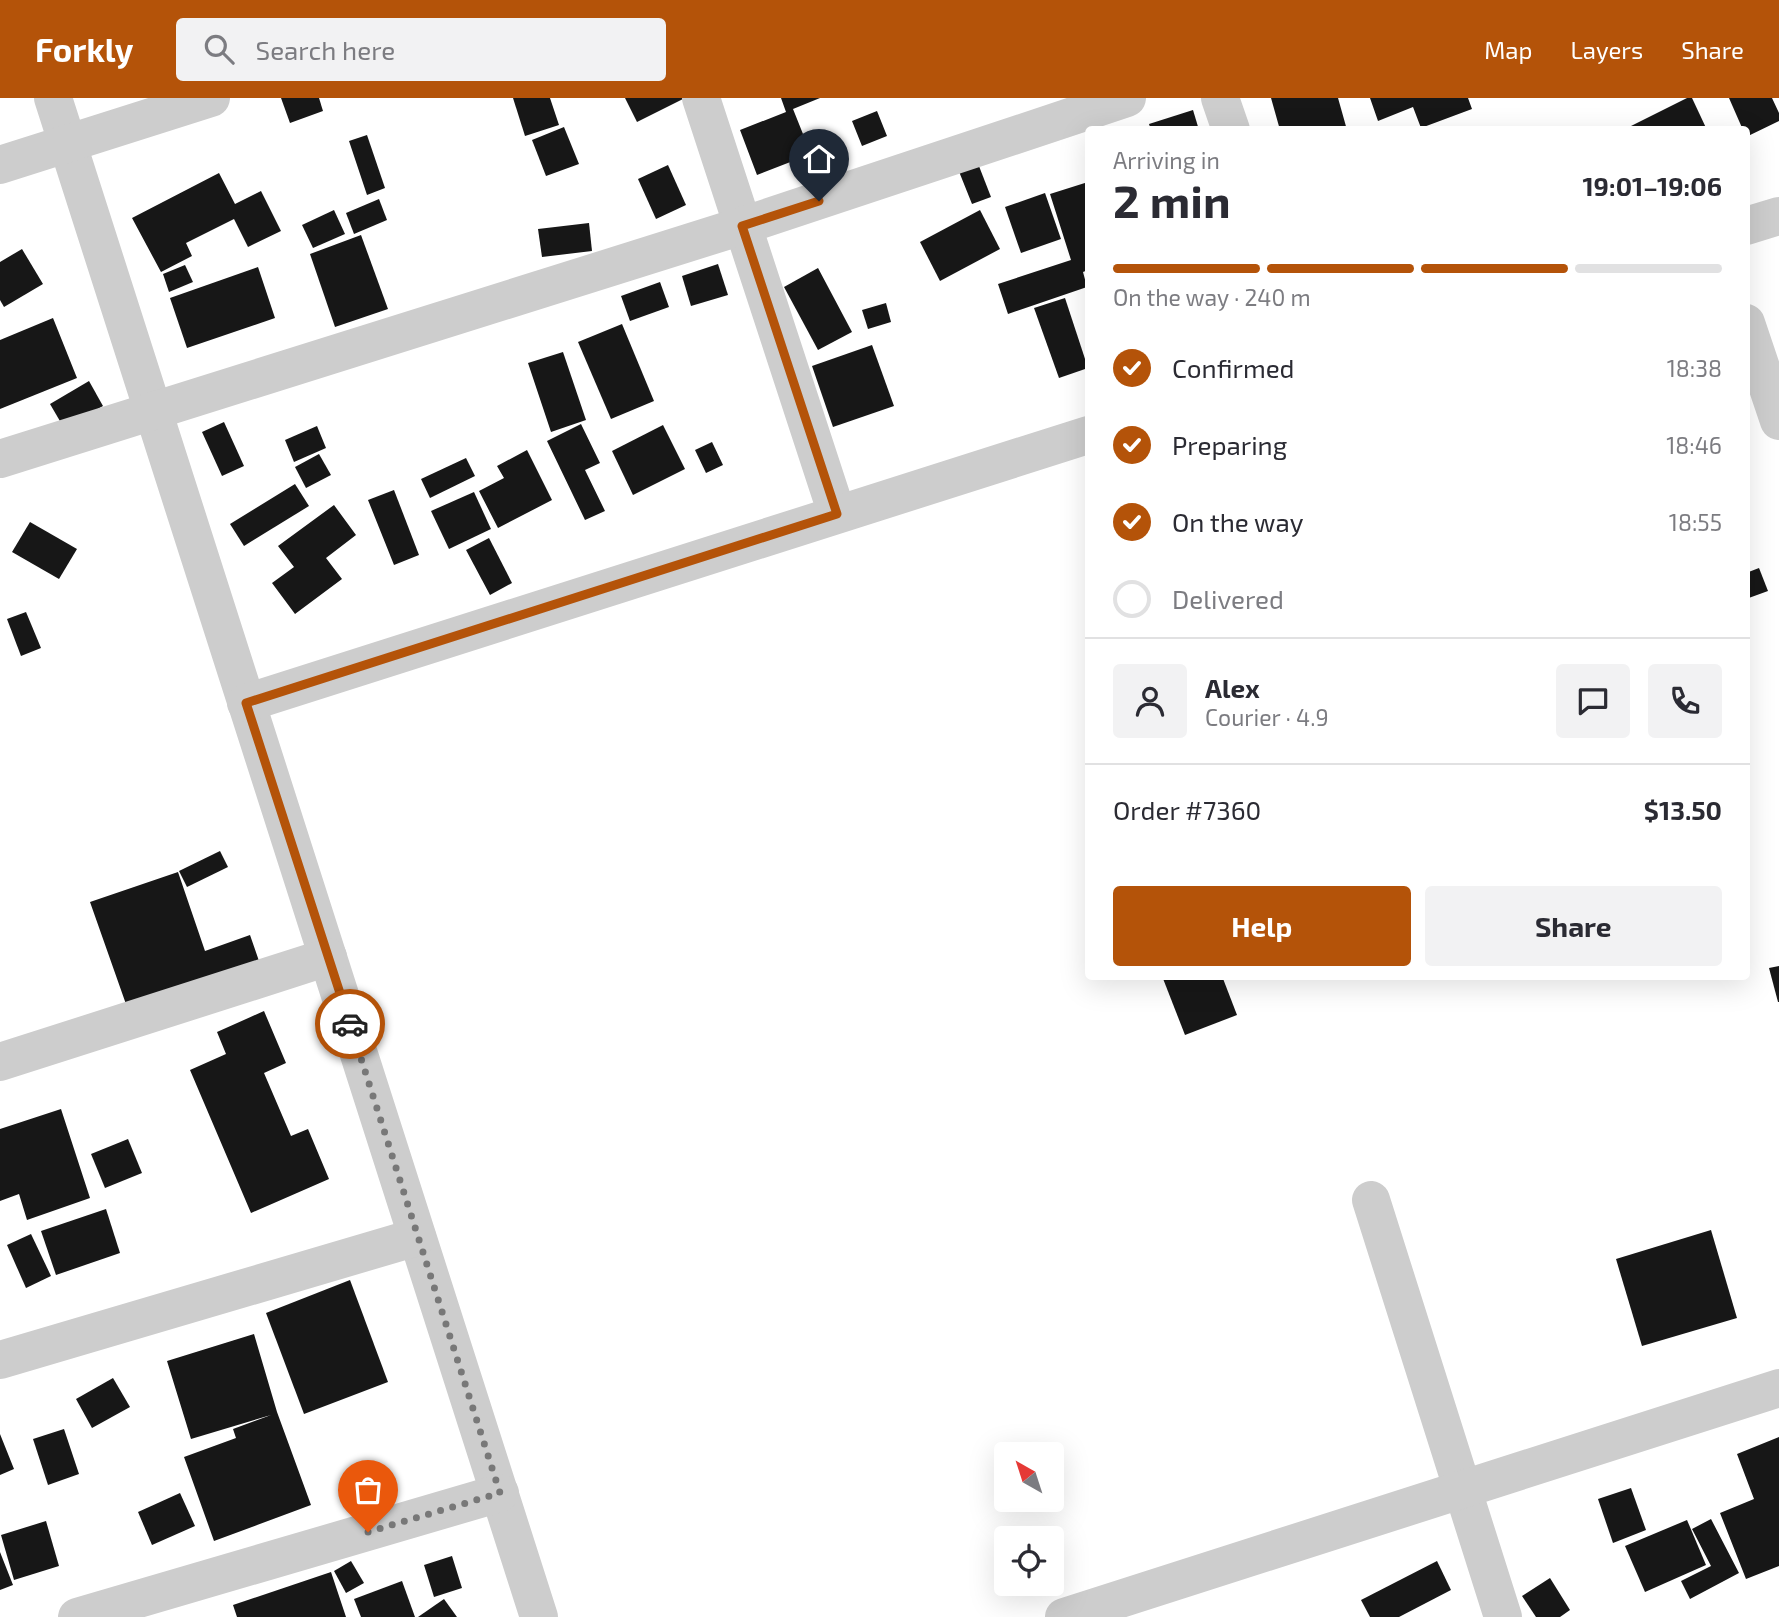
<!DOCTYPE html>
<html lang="en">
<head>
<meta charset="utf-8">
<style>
	body { margin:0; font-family:"Exo 2",sans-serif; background:#f2f2f3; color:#2b2b33; height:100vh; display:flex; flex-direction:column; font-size:26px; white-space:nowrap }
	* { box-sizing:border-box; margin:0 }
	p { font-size:23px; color:#7c7c81 }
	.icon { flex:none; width:38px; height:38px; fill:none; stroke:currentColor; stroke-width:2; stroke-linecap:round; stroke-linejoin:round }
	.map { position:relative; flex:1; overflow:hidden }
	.details { position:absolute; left:1085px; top:28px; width:665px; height:854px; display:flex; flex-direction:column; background:#fff; border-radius:7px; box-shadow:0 7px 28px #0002 }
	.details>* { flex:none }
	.needle { width:46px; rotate:321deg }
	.buttons { position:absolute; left:994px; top:1344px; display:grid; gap:14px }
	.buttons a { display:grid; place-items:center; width:70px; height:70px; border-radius:7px; background:#fff; box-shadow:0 7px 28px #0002; font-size:35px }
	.pin { position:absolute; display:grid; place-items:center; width:60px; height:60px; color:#fff; margin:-72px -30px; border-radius:50% 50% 50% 0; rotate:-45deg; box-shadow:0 0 7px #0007 }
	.pin .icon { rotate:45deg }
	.courier { position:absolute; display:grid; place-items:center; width:70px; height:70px; margin:-35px; border:5px solid #b45309; border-radius:50%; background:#fff; color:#222; box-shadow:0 2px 9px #0007 }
	.summary em { font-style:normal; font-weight:700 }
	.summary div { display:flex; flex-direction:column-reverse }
	.summary { display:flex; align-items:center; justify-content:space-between; height:119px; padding:0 28px }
	h1 { font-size:46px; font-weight:700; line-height:52px }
	.bar { display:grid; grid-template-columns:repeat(4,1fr); gap:10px 7px; align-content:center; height:84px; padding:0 28px }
	.bar i { height:9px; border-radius:5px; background:#e1e1e2 }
	.bar .on { background:#b45309 }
	.bar p { grid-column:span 4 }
	.line { display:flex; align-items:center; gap:18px; padding:0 28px; border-top:2px solid #e1e1e2 }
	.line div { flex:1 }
	.round { display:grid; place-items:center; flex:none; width:74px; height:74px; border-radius:7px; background:#f2f2f3 }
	ol { padding:0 28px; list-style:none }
	li { display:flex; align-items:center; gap:21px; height:77px }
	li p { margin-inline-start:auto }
	li .icon { padding:7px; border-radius:50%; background:#b45309; color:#fff; stroke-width:4 }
	li:last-child { color:#7c7c81 }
	li i { width:38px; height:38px; border:4px solid #e1e1e2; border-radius:50% }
	.action { display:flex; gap:14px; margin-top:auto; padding:14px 28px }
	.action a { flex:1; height:80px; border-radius:7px; background:#b45309; color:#fff; font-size:28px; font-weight:700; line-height:80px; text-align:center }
	.action a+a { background:#f2f2f3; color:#2b2b33 }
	header { display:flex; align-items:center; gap:42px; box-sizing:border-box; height:98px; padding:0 35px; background:#b45309; color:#fff }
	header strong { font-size:33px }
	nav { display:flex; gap:38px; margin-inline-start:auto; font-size:24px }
	.search { width:490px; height:63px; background:#f2f2f3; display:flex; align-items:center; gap:18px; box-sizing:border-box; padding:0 24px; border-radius:7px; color:#7c7c81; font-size:26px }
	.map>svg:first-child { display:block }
	.building { fill:#171717 }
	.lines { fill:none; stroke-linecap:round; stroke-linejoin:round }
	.street { stroke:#cdcdcd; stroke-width:38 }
	.done { stroke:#787878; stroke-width:7; stroke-dasharray:0 12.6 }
	.route { stroke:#b45309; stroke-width:9 }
</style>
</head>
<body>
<header>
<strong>Forkly</strong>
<div class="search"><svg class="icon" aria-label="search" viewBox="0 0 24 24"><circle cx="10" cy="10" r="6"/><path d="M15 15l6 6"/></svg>Search here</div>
<nav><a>Map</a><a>Layers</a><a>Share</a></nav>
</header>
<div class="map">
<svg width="1779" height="1519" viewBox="0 0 1779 1519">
	<rect width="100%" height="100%" fill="#fff"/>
	<g class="building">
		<path d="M281,0H319L323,13L290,25Z"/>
		<path d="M513,0H550L559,27L525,38Z"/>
		<path d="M625,0H685L637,24Z"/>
		<path d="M781,0H820L793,11L811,56L757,77L740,32L786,14Z"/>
		<path d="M1271,0H1338L1347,32H1280Z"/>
		<path d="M1370,0H1468L1472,11L1421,30L1413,9L1378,23Z"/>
		<path d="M1687,0H1692L1707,32H1623Z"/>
		<path d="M1729,0H1772L1779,15V23L1746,39V32H1743Z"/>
		<path d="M1193,12L1199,32H1151L1149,26Z"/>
		<path d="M877,13L887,38L862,48L852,23Z"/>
		<path d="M564,29L579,66L546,78L532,42Z"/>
		<path d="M367,37L385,90L367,97L349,43Z"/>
		<path d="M977,63L991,99L972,106L958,71Z"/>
		<path d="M668,67L686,107L656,121L638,81Z"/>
		<path d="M219,75L235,106L261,93L281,133L248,149L234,121L186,145L192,158L161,174L132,120Z"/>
		<path d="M1088,84V172L1083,174L1087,189L1008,216L998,186L1071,162L1050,96Z"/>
		<path d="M1045,95L1061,141L1021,155L1005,109Z"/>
		<path d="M379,101L387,122L354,136L346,115Z"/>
		<path d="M334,112L345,136L313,150L302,127Z"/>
		<path d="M980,112L1000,151L940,183L920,144Z"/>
		<path d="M589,125L592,153L542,159L538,131Z"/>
		<path d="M361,137L388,211L335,229L310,156Z"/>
		<path d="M22,151L43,186L4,209L0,202V164Z"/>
		<path d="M718,166L728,197L691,208L682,178Z"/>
		<path d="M185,167L193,184L169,194L163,176Z"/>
		<path d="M258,169L275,220L187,250L170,200Z"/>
		<path d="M818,170L852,234L818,252L784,189Z"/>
		<path d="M660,184L669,209L630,223L621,198Z"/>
		<path d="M1065,200L1088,270L1059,280L1034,210Z"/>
		<path d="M886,205L891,224L868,231L862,212Z"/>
		<path d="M53,220L77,280L0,311V242Z"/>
		<path d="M622,226L654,303L611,321L578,244Z"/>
		<path d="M872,247L894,308L833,329L812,268Z"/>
		<path d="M563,254L586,322L551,334L528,265Z"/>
		<path d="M89,283L103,308L64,330L50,306Z"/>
		<path d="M224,324L244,368L222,378L202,334Z"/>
		<path d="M581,326L600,365L585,372L605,413L585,422L547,343Z"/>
		<path d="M663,327L685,371L633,397L612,353Z"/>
		<path d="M317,328L326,350L294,364L285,342Z"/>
		<path d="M712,344L723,367L706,375L695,352Z"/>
		<path d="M527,352L552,402L498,430L479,393L504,380L497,368Z"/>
		<path d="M319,356L331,377L306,390L295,369Z"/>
		<path d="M466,360L475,378L430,400L421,381Z"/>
		<path d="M295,386L309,408L244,448L230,426Z"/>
		<path d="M394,392L419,457L394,467L368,402Z"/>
		<path d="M474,394L491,431L449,451L431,413Z"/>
		<path d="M334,407L356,437L326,460L342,481L295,516L272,485L294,469L278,448Z"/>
		<path d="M30,424L77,451L59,481L12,454Z"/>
		<path d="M489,440L512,485L490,497L466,452Z"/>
		<path d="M1759,470L1768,493L1746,501V475Z"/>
		<path d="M26,514L41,550L21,558L7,521Z"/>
		<path d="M220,753L228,769L187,789L179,773Z"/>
		<path d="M178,774L205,853L250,837L259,863L127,909L90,804Z"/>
		<path d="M1779,868V904H1778L1769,870Z"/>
		<path d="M1162,878H1222L1237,917L1185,937Z"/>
		<path d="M264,913L286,965L264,975L291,1038L308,1031L329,1081L251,1115L190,972L226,956L217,934Z"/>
		<path d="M61,1011L90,1100L27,1122L19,1096L0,1103V1031Z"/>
		<path d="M128,1041L142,1075L105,1090L91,1056Z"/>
		<path d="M106,1111L120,1155L56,1177L41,1133Z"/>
		<path d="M1711,1132L1737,1220L1642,1248L1616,1161Z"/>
		<path d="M31,1136L51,1178L26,1190L7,1147Z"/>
		<path d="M350,1182L388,1284L304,1316L266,1215Z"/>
		<path d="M254,1236L277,1314L311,1407L214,1443L184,1359L236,1340L233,1331L271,1317L191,1341L167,1263Z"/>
		<path d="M113,1280L130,1309L92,1330L76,1301Z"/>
		<path d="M64,1331L79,1376L48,1387L33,1341Z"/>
		<path d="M0,1336L14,1371L0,1377Z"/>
		<path d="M1779,1339V1468L1746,1481L1720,1415L1754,1401L1737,1356Z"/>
		<path d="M1631,1390L1646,1432L1613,1445L1598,1401Z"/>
		<path d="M180,1395L195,1428L152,1447L138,1414Z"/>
		<path d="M1711,1421L1739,1475L1690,1501L1681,1483L1711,1468L1692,1431Z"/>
		<path d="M1687,1422L1706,1467L1645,1494L1625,1448Z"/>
		<path d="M46,1423L59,1468L14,1482L1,1437Z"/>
		<path d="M0,1454L13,1487L0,1492Z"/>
		<path d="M452,1458L462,1490L434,1499L424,1467Z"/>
		<path d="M351,1463L364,1485L346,1495L334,1473Z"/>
		<path d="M1437,1463L1451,1492L1399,1519H1370L1361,1502Z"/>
		<path d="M331,1474L346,1519H237L233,1507Z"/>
		<path d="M1550,1480L1570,1512L1560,1519H1536L1522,1498Z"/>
		<path d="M402,1483L415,1519H361L354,1501Z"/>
		<path d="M444,1501L457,1519H418Z"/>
	</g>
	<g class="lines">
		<g class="street">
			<path d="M53,0L539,1519"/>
			<path d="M701,0L837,416"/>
			<path d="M1220,0L1231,32"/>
			<path d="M0,67L211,0"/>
			<path d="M1746,128L1779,118"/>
			<path d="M1746,225L1779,323"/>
			<path d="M0,361L742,128L1127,0"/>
			<path d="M246,605L1088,337"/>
			<path d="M0,964L328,859"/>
			<path d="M1371,1102L1503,1519"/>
			<path d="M0,1262L417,1139"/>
			<path d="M77,1519L500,1395"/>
			<path d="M1064,1519L1779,1290"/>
		</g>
	</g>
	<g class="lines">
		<path class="done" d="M350,926L500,1395L368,1434"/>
		<path class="route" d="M350,926L246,605L837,416L742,128L819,103"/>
	</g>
</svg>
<div class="buttons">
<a><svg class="needle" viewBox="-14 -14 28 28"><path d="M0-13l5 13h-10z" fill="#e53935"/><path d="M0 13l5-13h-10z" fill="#7c7c81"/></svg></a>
<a><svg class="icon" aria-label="locate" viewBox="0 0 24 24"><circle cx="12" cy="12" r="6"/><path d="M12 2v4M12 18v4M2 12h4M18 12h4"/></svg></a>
</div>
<div class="pin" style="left:368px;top:1434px;background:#ea580c"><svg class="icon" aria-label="bag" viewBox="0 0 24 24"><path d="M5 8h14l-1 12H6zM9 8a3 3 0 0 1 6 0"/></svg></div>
<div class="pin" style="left:819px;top:103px;background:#1f2937"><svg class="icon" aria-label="home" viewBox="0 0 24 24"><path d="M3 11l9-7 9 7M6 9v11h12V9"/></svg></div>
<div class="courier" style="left:350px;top:926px"><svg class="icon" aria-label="car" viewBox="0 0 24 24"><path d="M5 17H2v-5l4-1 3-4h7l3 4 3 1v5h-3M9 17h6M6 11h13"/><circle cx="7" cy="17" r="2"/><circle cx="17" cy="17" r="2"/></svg></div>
<section class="details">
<div class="summary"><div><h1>2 min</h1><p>Arriving in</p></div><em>19:01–19:06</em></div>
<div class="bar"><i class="on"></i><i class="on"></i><i class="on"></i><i></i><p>On the way · 240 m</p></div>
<ol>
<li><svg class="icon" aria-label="check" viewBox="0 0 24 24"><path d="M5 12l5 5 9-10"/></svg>Confirmed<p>18:38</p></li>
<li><svg class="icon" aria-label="check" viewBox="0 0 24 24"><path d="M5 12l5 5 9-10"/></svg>Preparing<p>18:46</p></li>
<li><svg class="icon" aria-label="check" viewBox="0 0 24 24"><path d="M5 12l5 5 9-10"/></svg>On the way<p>18:55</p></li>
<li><i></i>Delivered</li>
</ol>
<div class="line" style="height:126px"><a class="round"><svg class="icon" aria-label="person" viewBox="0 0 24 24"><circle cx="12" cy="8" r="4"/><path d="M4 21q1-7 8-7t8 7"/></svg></a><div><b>Alex</b><p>Courier · 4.9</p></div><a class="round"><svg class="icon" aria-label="chat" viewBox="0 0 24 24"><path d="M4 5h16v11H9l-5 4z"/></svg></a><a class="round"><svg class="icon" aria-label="phone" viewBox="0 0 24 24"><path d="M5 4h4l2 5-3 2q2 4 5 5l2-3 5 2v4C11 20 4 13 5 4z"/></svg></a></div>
<div class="line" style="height:91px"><div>Order #7360</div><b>$13.50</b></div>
<div class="action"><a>Help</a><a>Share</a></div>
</section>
</div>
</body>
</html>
